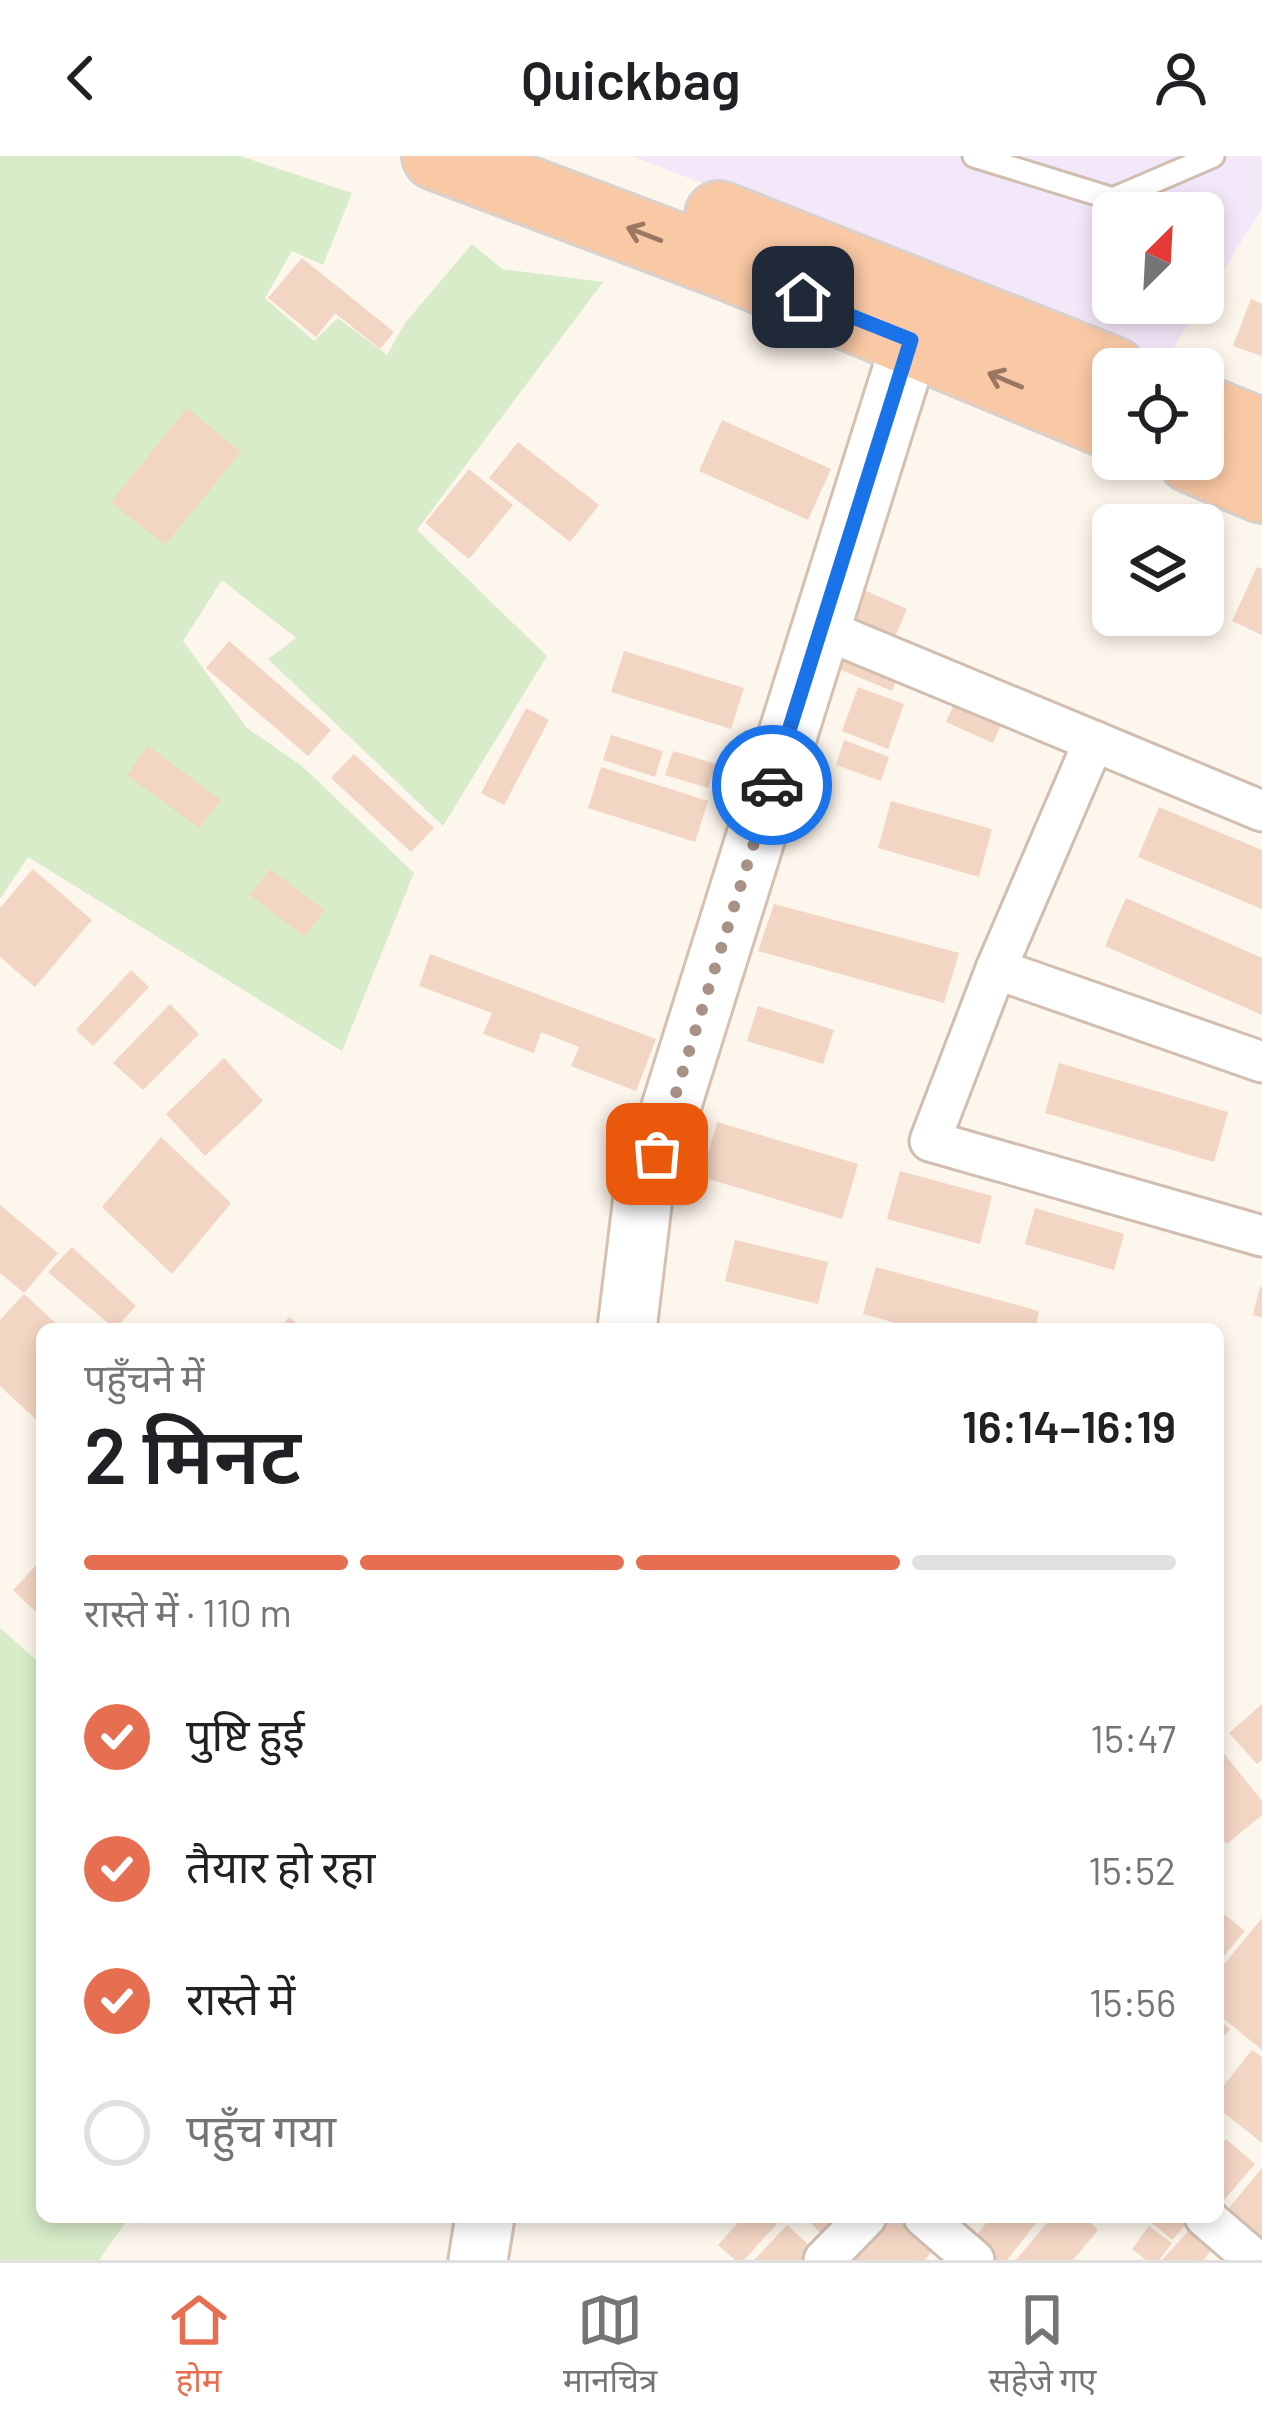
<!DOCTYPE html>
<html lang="hi">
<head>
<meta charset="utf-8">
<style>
	body { margin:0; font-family:Barlow,"Noto Sans Devanagari",sans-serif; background:#f2f2f2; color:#202124; height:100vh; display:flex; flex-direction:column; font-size:45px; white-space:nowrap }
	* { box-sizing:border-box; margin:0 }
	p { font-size:39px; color:#757577 }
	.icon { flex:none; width:66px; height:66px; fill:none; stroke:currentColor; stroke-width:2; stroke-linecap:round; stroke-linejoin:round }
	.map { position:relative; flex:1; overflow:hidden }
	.drawer { position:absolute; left:36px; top:1167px; width:1188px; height:900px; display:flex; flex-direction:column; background:#fff; border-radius:18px; box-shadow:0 6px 18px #0003 }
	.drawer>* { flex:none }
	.needle { width:78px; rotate:24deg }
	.tools { position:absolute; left:1092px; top:36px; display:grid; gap:24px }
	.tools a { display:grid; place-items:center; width:132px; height:132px; border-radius:18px; background:#fff; box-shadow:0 6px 18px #0003; font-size:60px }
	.pin { position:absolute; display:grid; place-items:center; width:102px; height:102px; color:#fff; margin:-51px; border-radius:24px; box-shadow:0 6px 18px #0006 }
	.courier { position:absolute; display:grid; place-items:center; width:120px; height:120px; margin:-60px; border:9px solid #1a73e8; border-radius:50%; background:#fff; color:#222; box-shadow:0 3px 15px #0007 }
	.head em { font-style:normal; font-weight:600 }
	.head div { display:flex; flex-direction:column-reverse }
	.head { display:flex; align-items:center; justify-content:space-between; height:204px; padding:0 48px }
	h1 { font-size:78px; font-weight:600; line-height:90px }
	.bar { display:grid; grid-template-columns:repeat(4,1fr); gap:18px 12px; align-content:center; height:144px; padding:0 48px }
	.bar i { height:15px; border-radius:9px; background:#e0e0e0 }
	.bar .on { background:#e76f51 }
	.bar p { grid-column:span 4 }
	ol { padding:0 48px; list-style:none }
	li { display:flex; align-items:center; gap:36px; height:132px }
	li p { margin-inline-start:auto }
	li .icon { padding:12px; border-radius:50%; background:#e76f51; color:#fff; stroke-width:4 }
	li:last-child { color:#757577 }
	li i { width:66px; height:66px; border:6px solid #e0e0e0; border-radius:50% }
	header { display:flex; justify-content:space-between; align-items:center; height:156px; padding:0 48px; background:#fff; font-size:54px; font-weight:600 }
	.tabs { display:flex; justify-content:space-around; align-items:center; height:168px; border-top:3px solid #e0e0e0; background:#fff; font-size:33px; color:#757577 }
	.tabs a { display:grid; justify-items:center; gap:6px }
	.tabs .on { color:#e76f51 }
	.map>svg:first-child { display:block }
	.education { fill:#f3e8fa }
	.green { fill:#d8ecc9 }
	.building { fill:#f3d5c3 }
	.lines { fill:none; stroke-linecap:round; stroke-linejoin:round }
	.service-casing { stroke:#d1beb0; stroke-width:27 }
	.minor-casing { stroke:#d1beb0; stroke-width:45 }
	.secondary-casing { stroke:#d6c0b0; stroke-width:63 }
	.trunk-casing { stroke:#dad1cd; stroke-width:72 }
	.service { stroke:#fff; stroke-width:21 }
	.minor { stroke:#fff; stroke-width:39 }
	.secondary { stroke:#fff; stroke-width:57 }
	.trunk { stroke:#f9c8a4; stroke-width:66 }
	.oneway { stroke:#9a7763 }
	.done { stroke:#a89285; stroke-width:12; stroke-dasharray:0 21.6 }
	.route { stroke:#1a73e8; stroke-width:15 }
</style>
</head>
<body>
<header><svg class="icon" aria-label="back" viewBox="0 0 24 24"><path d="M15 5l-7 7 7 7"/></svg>Quickbag<svg class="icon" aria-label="person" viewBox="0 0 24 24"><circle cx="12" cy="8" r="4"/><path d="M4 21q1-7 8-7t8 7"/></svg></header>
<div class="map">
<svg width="1262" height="2104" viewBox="0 0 1262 2104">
	<rect width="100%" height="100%" fill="#fdf6ec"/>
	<path class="education" d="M632,0H1262V53L1203,146V57H1113V147H1202L1164,207Z"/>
	<g class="green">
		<path d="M0,0H240L352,37L323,109L292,95L265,142L314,185L338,162L387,199L405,167L472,88L502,113L603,126L417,374L547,500L443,670L268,503L296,482L222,424L183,485L247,572L302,610L414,717L342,895L28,701L0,743Z"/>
		<path d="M0,1472L42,1509V2061H129L99,2104H0Z"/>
	</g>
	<g class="building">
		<path d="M302,102L394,176L380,193L335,157L316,181L268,142Z"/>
		<path d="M1251,143L1262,148V200L1233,190Z"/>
		<path d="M187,252L241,296L165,389L111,346Z"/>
		<path d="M722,264L831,313L808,364L699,315Z"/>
		<path d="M518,286L599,349L570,386L489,322Z"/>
		<path d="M469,313L513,349L469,403L425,367Z"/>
		<path d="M1257,411L1262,413V479L1232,465Z"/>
		<path d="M864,434L907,453L890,492L847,473Z"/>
		<path d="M229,485L331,574L308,600L206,512Z"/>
		<path d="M848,490L901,513L892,535L839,513Z"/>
		<path d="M624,495L744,532L731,573L611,536Z"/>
		<path d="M858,531L904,548L888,593L842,575Z"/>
		<path d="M958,539L1005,560L993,587L946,566Z"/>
		<path d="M526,552L549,564L504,649L481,637Z"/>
		<path d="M611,579L663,595L655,621L603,604Z"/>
		<path d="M844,584L889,601L881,625L836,609Z"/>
		<path d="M148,590L221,644L199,672L127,619Z"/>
		<path d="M673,595L716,608L708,632L665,619Z"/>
		<path d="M354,598L434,672L411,696L331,622Z"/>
		<path d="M601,611L708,645L695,686L588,652Z"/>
		<path d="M891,645L992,673L979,721L878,692Z"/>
		<path d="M1159,651L1262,694V753L1138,701Z"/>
		<path d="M33,713L92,764L35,831L0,801V752Z"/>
		<path d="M270,713L324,754L305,781L250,739Z"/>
		<path d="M1126,742L1262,802V859L1105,790Z"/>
		<path d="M774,748L959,797L944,847L758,795Z"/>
		<path d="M430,798L656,883L636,935L571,910L579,891L541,876L534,897L483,878L492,857L419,830Z"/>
		<path d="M131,814L149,831L93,890L76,874Z"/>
		<path d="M170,848L199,878L143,934L113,907Z"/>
		<path d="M758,850L834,874L823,908L747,885Z"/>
		<path d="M224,902L263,945L205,1000L166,958Z"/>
		<path d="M1059,907L1228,956L1214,1006L1045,957Z"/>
		<path d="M717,966L858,1008L842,1063L702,1021Z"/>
		<path d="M161,981L231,1047L172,1118L102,1051Z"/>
		<path d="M900,1015L992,1040L980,1088L887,1063Z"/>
		<path d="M0,1049L58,1097L24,1137L0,1117Z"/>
		<path d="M1035,1052L1124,1078L1114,1114L1025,1088Z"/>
		<path d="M735,1084L828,1106L818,1148L725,1125Z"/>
		<path d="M72,1091L136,1150L115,1173L48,1116Z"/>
		<path d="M876,1111L1039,1155L1035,1173H918L863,1158Z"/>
		<path d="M1260,1131H1262V1161L1253,1159Z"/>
		<path d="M24,1138L62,1173H42L39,1266L0,1230V1164Z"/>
		<path d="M289,1161L304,1173H279Z"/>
		<path d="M42,1403V1447L35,1455L13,1434Z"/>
		<path d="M1262,1548V1604L1257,1608L1229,1577Z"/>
		<path d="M1218,1590L1262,1645V1659L1227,1688L1218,1677Z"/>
		<path d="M1218,1753L1245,1775L1218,1807Z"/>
		<path d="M1262,1762V1894L1218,1858V1816Z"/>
		<path d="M1218,1863L1230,1873L1218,1887Z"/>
		<path d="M1252,1894L1262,1901V1987L1218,1952V1937Z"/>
		<path d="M1226,1983L1255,2008L1218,2051V1992Z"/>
		<path d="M1262,2012V2085L1220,2063Z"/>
		<path d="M743,2061H783L744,2104H735L718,2089Z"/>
		<path d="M805,2061H846L825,2082Z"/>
		<path d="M879,2061H903L938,2087L925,2104H847Z"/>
		<path d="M991,2061H1041L1007,2104H996L972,2085Z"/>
		<path d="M1052,2061H1084L1098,2074L1073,2104H1016Z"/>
		<path d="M1156,2061H1187L1190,2064L1172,2084L1151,2066Z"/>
		<path d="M787,2069L812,2092L801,2104H754Z"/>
		<path d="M1149,2070L1172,2087L1159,2104H1146L1132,2093Z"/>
		<path d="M1193,2070L1216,2090L1203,2104H1162Z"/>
	</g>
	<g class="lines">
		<g class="service-casing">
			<path id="service" d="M974,0L1113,43L1213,0"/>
		</g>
		<g class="minor-casing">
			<g id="minor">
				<path d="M821,472L1262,655"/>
				<path d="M1094,585L996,813L1262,906"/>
				<path d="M996,813L930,985L1262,1080"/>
				<path d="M924,2061L974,2104"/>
				<path d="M1205,2061L1255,2104"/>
				<path d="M824,2104L866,2061"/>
			</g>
		</g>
		<g class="secondary-casing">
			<g id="secondary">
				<path d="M627,1173L643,1041L923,147"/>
				<path d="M478,2104L485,2061"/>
			</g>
		</g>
		<g class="trunk-casing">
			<g id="trunk">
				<path d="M436,0L730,111L1113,270"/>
				<path d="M719,59L1113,215"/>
				<path d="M1203,253L1262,277"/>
				<path d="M1192,303L1262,333"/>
			</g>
		</g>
		<use href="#service" class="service"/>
		<use href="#minor" class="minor"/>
		<use href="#secondary" class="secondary"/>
		<use href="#trunk" class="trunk"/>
	</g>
	<defs><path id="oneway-shaft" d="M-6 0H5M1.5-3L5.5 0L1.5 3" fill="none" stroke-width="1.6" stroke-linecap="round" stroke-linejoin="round" transform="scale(3)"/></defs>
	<g class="oneway">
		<use href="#oneway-shaft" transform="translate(644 78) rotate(-159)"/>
		<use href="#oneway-shaft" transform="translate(1005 224) rotate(-157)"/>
	</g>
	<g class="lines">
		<path class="done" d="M657,998L772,629"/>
		<path class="route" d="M772,629L911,184L803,141"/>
	</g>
</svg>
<div class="tools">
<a><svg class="needle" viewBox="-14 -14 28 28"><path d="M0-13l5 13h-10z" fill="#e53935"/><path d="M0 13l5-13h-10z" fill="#757577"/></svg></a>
<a><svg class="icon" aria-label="locate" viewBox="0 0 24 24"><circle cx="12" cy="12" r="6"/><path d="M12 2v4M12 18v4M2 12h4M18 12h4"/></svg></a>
<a><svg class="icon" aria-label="layers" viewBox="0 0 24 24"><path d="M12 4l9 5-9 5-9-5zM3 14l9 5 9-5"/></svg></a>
</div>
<div class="pin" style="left:657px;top:998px;background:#ea580c"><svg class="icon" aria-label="bag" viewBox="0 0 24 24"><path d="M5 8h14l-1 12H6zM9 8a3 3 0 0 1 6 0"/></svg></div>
<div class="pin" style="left:803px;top:141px;background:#1f2937"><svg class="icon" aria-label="home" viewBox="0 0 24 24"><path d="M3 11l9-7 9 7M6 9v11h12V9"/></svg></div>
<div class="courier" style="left:772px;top:629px"><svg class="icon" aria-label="car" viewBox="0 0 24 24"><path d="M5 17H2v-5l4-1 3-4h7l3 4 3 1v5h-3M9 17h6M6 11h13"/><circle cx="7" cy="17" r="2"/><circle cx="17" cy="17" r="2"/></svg></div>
<section class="drawer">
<div class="head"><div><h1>2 मिनट</h1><p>पहुँचने में</p></div><em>16:14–16:19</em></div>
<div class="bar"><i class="on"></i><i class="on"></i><i class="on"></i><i></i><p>रास्ते में · 110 m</p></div>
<ol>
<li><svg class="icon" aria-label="check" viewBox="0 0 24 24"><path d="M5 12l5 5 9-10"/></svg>पुष्टि हुई<p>15:47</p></li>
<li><svg class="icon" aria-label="check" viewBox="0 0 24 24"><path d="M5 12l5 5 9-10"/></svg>तैयार हो रहा<p>15:52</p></li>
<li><svg class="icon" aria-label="check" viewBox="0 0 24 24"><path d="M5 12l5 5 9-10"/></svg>रास्ते में<p>15:56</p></li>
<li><i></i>पहुँच गया</li>
</ol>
</section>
</div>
<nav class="tabs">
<a class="on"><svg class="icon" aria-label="home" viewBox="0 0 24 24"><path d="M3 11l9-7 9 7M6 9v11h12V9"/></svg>होम</a>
<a><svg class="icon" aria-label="map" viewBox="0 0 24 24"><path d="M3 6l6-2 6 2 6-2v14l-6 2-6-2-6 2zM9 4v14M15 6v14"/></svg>मानचित्र</a>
<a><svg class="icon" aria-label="saved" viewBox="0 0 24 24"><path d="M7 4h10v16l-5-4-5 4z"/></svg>सहेजे गए</a>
</nav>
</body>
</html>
